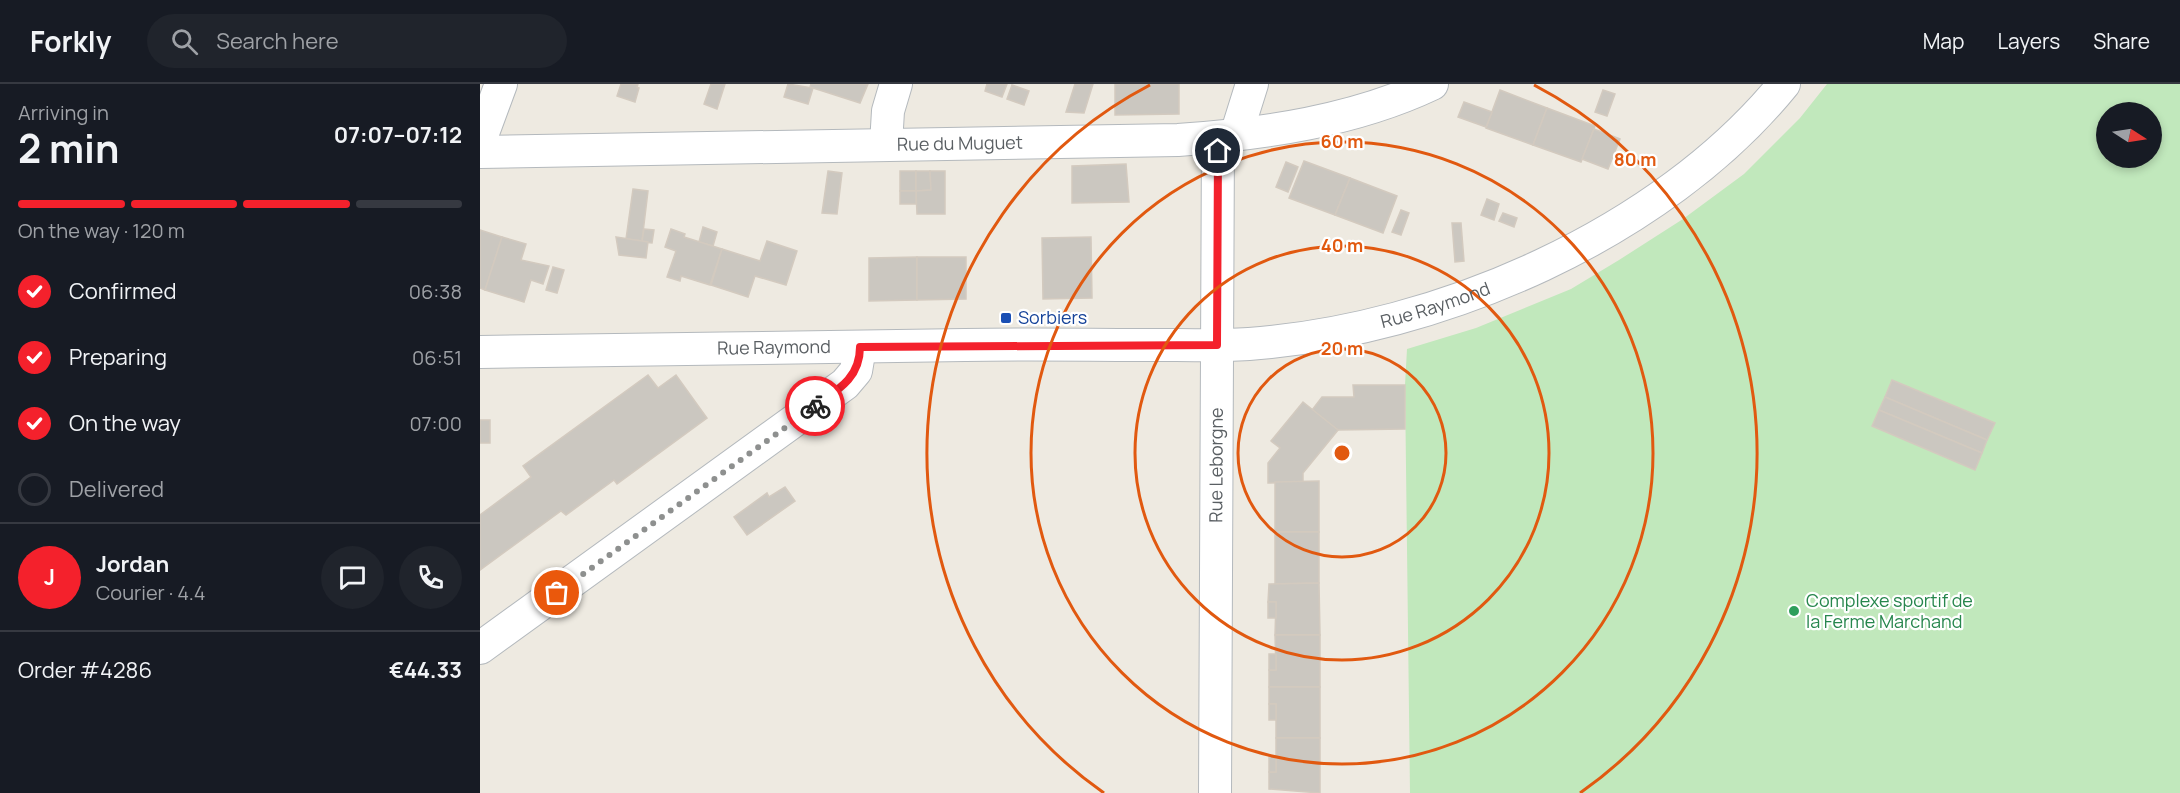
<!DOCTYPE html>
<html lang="en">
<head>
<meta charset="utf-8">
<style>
	body { margin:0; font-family:Manrope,sans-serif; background:#20242c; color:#f1f3f6; height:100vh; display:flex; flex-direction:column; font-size:22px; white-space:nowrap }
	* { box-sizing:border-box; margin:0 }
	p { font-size:20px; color:#9ea1a6 }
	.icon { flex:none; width:33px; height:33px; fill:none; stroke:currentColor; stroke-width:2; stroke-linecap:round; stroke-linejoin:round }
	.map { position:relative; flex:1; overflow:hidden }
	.side { display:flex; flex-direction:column; background:#171b24; width:480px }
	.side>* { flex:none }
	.needle { width:39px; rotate:102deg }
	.buttons { position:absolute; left:1616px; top:18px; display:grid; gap:12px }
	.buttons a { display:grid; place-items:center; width:66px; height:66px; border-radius:50%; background:#171b24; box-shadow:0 3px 9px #0003; font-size:30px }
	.pin { position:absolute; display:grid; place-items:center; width:51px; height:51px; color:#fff; margin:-26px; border:3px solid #fff; border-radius:50%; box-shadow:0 2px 6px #0007 }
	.courier { position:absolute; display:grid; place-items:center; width:60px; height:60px; margin:-30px; border:4px solid #f4212c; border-radius:50%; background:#fff; color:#222; box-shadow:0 2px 8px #0007 }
	.summary em { font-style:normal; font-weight:700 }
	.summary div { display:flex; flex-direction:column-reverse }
	.summary { display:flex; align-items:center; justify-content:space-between; height:102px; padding:0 18px }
	h1 { font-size:39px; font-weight:700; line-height:45px }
	.bar { display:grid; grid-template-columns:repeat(4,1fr); gap:9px 6px; align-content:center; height:72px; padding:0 18px }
	.bar i { height:8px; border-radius:4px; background:#363941 }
	.bar .on { background:#f4212c }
	.bar p { grid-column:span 4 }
	.line { display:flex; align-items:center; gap:15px; padding:0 18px; border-top:2px solid #363941 }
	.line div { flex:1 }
	.round { display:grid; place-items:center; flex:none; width:63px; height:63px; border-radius:32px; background:#20242c }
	ol { padding:0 18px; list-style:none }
	li { display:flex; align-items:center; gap:18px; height:66px }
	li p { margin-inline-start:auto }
	li .icon { padding:6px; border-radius:50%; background:#f4212c; color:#fff; stroke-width:4 }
	li:last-child { color:#9ea1a6 }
	li i { width:33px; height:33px; border:3px solid #363941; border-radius:50% }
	header { display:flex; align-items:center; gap:36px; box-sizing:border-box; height:84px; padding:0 30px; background:#171b24; border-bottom:2px solid #363941 }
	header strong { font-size:28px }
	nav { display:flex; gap:33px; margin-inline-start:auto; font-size:21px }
	.search { width:420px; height:54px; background:#20242c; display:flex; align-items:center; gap:15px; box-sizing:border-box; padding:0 21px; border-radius:33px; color:#9ea1a6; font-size:22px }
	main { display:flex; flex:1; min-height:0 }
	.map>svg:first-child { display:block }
	.green { fill:#c1e8bc; fill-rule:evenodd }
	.building { fill:#cbc7c0; stroke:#d3cabf; stroke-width:1.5 }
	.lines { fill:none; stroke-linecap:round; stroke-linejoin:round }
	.minor-casing { stroke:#b4b9bd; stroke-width:34 }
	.minor { stroke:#fff; stroke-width:32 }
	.done { stroke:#8e908f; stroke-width:6; stroke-dasharray:0 10.8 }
	.route { stroke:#f4212c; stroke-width:8 }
	.ring { fill:none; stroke:#e15910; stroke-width:3 }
	.transit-dot { fill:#1a4fb4; stroke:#fff; stroke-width:2 }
	.leisure-dot { fill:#2e9e5b; stroke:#fff; stroke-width:2 }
	.labels { text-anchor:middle; stroke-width:4.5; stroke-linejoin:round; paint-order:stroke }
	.street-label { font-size:18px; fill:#5a5f63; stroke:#fff }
	.transit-label { font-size:18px; fill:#164399; stroke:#fff; text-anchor:start }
	.leisure-label { font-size:18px; fill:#27864d; stroke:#fff; text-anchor:start }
	.centre { fill:#e15910; stroke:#fff; stroke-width:3 }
	.ring-label { font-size:18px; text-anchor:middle; font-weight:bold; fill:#e15910; stroke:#fff; stroke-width:4.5; stroke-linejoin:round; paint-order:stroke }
</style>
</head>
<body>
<header>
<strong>Forkly</strong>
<div class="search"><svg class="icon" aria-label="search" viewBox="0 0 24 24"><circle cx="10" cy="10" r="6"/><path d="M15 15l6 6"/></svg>Search here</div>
<nav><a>Map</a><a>Layers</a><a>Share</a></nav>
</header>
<main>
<section class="side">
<div class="summary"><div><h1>2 min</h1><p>Arriving in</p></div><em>07:07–07:12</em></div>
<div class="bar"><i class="on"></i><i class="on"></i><i class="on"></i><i></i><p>On the way · 120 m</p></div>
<ol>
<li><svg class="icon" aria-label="check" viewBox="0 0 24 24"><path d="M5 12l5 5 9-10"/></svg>Confirmed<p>06:38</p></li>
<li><svg class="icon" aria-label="check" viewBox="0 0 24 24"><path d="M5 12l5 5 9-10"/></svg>Preparing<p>06:51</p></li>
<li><svg class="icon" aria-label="check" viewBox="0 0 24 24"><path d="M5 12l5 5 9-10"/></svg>On the way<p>07:00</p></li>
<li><i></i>Delivered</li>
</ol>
<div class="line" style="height:108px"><b class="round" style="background:#f4212c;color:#fff">J</b><div><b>Jordan</b><p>Courier · 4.4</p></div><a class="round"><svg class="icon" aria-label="chat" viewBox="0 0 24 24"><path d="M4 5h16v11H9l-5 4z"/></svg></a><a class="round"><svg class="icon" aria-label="phone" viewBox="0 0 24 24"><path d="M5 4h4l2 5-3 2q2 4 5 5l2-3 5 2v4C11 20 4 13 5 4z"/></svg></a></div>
<div class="line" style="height:78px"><div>Order #4286</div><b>€44.33</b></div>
</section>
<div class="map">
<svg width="1700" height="709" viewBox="0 0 1700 709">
	<rect width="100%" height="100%" fill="#eeeae1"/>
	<path class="green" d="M1347,0H1700V709H930L925,301L927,265L996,244L1091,205L1139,176L1203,135L1264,90L1320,34ZM1626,28H1671V74H1626Z"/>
	<g class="building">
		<path d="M141,0H158L157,3L159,4L155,18L137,12Z"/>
		<path d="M231,0H245L237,25L224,20Z"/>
		<path d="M308,0L333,4L328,20L304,13Z"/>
		<path d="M331,0H388L380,19L330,3Z"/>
		<path d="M507,0H527L522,13L505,7Z"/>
		<path d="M595,0H613L604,29L586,28Z"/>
		<path d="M635,0H699V30L635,31Z"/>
		<path d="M532,1L549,7L544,21L527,15Z"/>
		<path d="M1020,6L1067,24L1053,61L1006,44Z"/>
		<path d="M1123,6L1135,10L1127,32L1115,28Z"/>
		<path d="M984,18L1012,28L1006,43L978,33Z"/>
		<path d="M1067,24L1115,42L1101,78L1053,61Z"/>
		<path d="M1114,45L1140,55L1128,85L1102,75Z"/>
		<path d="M824,77L870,94L855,131L809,114Z"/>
		<path d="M806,78L818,83L808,108L796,103Z"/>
		<path d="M646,80L649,118L592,119V82Z"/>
		<path d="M348,87L362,89L357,130L342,129Z"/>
		<rect x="420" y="87" width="16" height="20"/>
		<path d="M436,87H450L451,106L436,107Z"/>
		<path d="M450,87H465V130H437L436,107L451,106Z"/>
		<path d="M870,94L917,112L903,149L855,131Z"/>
		<path d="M153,105L168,107L162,157L146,155Z"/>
		<rect x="420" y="107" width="16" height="13"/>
		<path d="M1007,115L1019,120L1014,136L1001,131Z"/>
		<path d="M921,126L929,129L921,151L912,148Z"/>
		<path d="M1023,129L1037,134L1034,143L1019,137Z"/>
		<path d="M972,139H981L984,177L975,178Z"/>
		<path d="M223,143L237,148L233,162L219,158Z"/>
		<path d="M164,145L174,146L172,159L162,158Z"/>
		<path d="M191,145L205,150L204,153L242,165L230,201L201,192L200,197L187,193L196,167L185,163Z"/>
		<path d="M0,146L22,153L5,206L0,204Z"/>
		<path d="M22,153L46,160L41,176L69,182L63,200L51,196L44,218L5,206Z"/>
		<path d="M136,153L168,158L166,174L139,171Z"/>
		<path d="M611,153L612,214L563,215L562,154Z"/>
		<path d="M287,157L317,167L306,201L275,192L268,213L231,201L242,165L280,177Z"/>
		<path d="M437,173V216L389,217V174Z"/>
		<path d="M437,173H486V215L437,216Z"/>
		<path d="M73,183L84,186L77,209L66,206Z"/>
		<path d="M168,291L178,304L196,291L227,334L137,400L134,396L86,431L81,427L0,486V431L51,393L43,382Z"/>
		<path d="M1412,296L1515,339L1507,356L1405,313Z"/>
		<path d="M873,301H925V345L858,346L832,326L842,313H874Z"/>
		<path d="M1405,313L1507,356L1502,369L1399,326Z"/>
		<path d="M823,318L858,346L823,389V398L788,399V379L800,364L791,357Z"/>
		<path d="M1399,326L1502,369L1495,386L1392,342Z"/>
		<rect x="0" y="336" width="10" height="23"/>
		<path d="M839,397V448H795V398Z"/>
		<path d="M305,403L315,417L267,451L254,433L287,409L289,413Z"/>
		<path d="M795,448H839V499L795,500Z"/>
		<path d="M839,499L840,551H795L796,518H788L789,500Z"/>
		<rect x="788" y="518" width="8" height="16"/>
		<path d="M795,551H840V603H789V586H796Z"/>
		<rect x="789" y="570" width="7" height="16"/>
		<path d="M789,603H840V654H796V620H789Z"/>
		<rect x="789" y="620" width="7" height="16"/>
		<path d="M796,654H840V709L789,705V688H796Z"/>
		<rect x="789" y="672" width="7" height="16"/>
	</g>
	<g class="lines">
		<g class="minor-casing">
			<g id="minor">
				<path d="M756,51L772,0"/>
				<path d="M0,57L21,0"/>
				<path d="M406,60L408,27L416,0"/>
				<path id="s1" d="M0,68L698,56C783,50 874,37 952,0"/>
				<path id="s2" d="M0,268C162,266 323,263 485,261C547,260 610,261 672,261C704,261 737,262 769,260C960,246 1182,150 1304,0"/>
				<path d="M0,564L365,300L376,287L380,263"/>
				<path id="s3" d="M735,709L738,53"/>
			</g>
		</g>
		<use href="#minor" class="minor"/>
	</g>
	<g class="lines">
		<path class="done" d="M77,509L335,322"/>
		<path class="route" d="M335,322C358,306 380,294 380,263L737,261L738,67"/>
	</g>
	<g class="ring">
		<circle cx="862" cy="369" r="104"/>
		<circle cx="862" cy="369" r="207"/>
		<circle cx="862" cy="369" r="311"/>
		<path d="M624 709A415 415 0 0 1 670 1M1054 1A415 415 0 0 1 1100 709"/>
	</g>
	<rect class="transit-dot" x="520" y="228" width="12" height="12" rx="3"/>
	<circle class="leisure-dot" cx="1314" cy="527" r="6"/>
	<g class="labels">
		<g class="street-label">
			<text dy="6" stroke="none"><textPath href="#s1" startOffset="480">Rue du Muguet</textPath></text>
			<text dy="6" stroke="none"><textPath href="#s2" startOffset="960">Rue Raymond</textPath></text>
			<text dy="6" stroke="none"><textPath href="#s2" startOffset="294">Rue Raymond</textPath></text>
			<text dy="6" stroke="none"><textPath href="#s3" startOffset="328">Rue Leborgne</textPath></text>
		</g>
		<g class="transit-label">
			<text x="538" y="240">Sorbiers</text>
		</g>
		<g class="leisure-label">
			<text x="1326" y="523">Complexe sportif de<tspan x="1326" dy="21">la Ferme Marchand</tspan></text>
		</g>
	</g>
	<circle cx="862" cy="369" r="9" class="centre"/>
	<g class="ring-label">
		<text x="862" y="64">60 m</text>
		<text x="1155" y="82">80 m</text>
		<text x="862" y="168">40 m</text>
		<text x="862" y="271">20 m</text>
	</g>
</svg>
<div class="buttons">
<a><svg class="needle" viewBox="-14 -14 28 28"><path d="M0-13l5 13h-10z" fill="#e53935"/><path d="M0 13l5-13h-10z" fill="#9ea1a6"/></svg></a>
</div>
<div class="pin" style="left:77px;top:509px;background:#ea580c"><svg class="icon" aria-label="bag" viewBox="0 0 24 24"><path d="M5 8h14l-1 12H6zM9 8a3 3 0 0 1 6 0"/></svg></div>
<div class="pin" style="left:738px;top:67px;background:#1f2937"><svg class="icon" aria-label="home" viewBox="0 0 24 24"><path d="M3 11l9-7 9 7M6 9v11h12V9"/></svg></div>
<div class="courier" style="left:335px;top:322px"><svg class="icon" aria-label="bike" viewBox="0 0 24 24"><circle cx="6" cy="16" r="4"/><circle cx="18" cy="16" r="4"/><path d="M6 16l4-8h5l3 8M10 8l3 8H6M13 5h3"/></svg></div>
</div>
</main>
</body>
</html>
